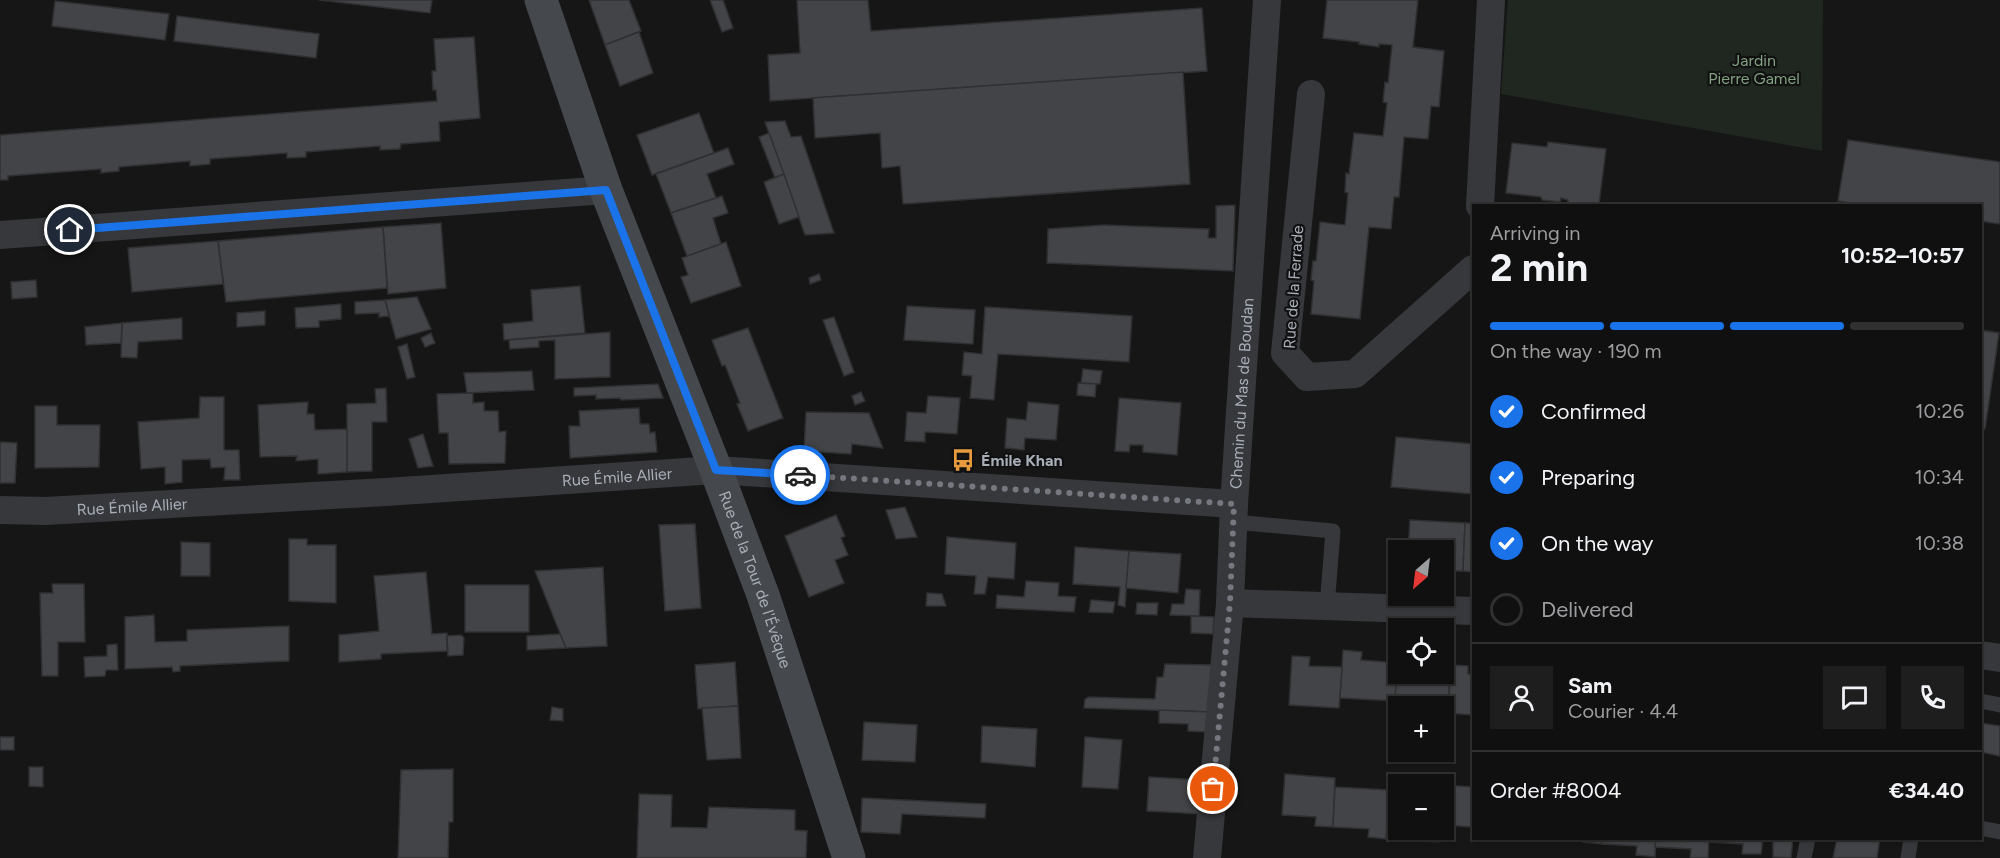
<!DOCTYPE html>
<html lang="en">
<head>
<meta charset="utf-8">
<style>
	body { margin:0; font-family:Figtree,sans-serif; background:#1e1e1f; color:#f1f3f6; height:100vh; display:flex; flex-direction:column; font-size:22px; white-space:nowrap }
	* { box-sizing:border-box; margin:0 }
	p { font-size:20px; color:#9c9d9f }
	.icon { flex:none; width:33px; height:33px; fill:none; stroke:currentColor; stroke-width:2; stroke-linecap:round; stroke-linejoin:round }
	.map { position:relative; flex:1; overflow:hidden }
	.panel { position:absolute; left:1472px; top:204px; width:510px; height:636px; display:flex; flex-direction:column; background:#101011; border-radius:0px; box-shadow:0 2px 4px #0004,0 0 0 2px #303031 }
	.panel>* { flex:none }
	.needle { width:39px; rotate:208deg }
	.fabs { position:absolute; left:1388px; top:540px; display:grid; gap:12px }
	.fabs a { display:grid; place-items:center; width:66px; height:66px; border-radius:0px; background:#101011; box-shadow:0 2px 4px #0004,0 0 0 2px #303031; font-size:30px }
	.pin { position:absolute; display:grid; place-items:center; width:51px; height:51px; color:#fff; margin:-26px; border:3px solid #fff; border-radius:50%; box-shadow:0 2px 6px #0007 }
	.courier { position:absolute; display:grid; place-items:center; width:60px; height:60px; margin:-30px; border:4px solid #1a73e8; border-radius:50%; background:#fff; color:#222; box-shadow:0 2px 8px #0007 }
	.head em { font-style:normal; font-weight:700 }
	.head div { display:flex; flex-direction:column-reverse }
	.head { display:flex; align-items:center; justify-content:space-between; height:102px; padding:0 18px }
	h1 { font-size:39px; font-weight:700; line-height:45px }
	.bar { display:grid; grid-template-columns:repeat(4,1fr); gap:9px 6px; align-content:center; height:72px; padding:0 18px }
	.bar i { height:8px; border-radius:4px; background:#303031 }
	.bar .current { background:#1a73e8 }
	.bar p { grid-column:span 4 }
	.line { display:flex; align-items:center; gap:15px; padding:0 18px; border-top:2px solid #303031 }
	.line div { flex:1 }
	.round { display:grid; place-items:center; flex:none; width:63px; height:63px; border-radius:0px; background:#1e1e1f }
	ol { padding:0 18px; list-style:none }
	li { display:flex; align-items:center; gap:18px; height:66px }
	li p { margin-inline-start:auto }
	li .icon { padding:6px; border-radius:50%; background:#1a73e8; color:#fff; stroke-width:4 }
	li:last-child { color:#9c9d9f }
	li i { width:33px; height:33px; border:3px solid #303031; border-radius:50% }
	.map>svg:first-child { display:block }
	.green { fill:#202720 }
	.building { fill:#424447; stroke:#303033; stroke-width:1.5 }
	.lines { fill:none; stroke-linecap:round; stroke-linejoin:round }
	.lane { stroke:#37383c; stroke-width:15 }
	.street { stroke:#37383c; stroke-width:28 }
	.secondary { stroke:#45484c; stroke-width:33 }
	.done { stroke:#75797f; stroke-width:6; stroke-dasharray:0 10.8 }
	.route { stroke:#1a73e8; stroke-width:8 }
	.labels { text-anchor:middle; stroke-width:4.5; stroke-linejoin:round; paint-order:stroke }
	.park-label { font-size:16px; fill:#82a180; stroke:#111112 }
	.street-label { font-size:16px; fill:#a8aeb7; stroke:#111112 }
	.poi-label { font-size:16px; font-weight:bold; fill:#a8aeb7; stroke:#111112; text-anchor:start }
</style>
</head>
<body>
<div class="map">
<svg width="2000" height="858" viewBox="0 0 2000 858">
	<rect width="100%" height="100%" fill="#161617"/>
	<path class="green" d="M1508,0H1823L1822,151L1501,94Z"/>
	<g class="building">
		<path d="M319,0H432L430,13Z"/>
		<path d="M589,0H629L641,31L605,45Z"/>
		<path d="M710,0H723L733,28L722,32Z"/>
		<path d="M797,0H868L871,31L1202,8L1207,71L770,101L768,55L800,53Z"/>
		<path d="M1327,0H1418L1413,47L1444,51L1439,107L1431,106L1428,139L1404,137L1399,197H1394L1391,229L1369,227L1360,319L1311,314L1314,281L1311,280L1313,261H1316L1320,222L1345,225L1348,193L1345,192L1346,173L1349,174L1354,133L1383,136L1387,103L1383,102L1385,82L1388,83L1392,45L1379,44V47L1359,44V42L1323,38Z"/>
		<path d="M55,1L169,14L165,40L52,26Z"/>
		<path d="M177,16L319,34L316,58L174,41Z"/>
		<path d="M639,32L653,73L620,86L605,45Z"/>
		<path d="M474,37L480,118L439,122L440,141L401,144L400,149L380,150V146L306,152V157L287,158V153L210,159V164L190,166V161L119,167V171L101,173V169L8,176V180H0V135L437,101L436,90H433L432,71H436L434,39Z"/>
		<path d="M1183,72L1190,184L903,204L900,166L882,168L880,133L815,138L813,98Z"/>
		<path d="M699,113L714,153L652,175L637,135Z"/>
		<path d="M785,121L791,137L801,136L834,233L805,235L765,122Z"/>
		<path d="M769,133L784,174L775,178L759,137Z"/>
		<path d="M1848,140L2000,162V224L1980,221V206H1867L1838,201Z"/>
		<path d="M1548,142L1606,149L1599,204L1616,206H1567L1568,200L1561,198L1560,202L1542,200L1541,197L1506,193L1512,143L1547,147Z"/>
		<path d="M728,148L734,164L707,174L716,198L671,213L656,174Z"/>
		<path d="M784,174L799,217L779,224L764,182Z"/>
		<path d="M722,196L728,213L713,218L721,244L687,256L671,213Z"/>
		<path d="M1235,205L1233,271L1047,263L1048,229L1104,225L1209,229L1208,238H1216V206Z"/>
		<path d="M441,223L446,288L388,294L383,227Z"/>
		<path d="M383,227L387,288L226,302L218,241Z"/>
		<path d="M218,241L223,284L132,292L128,248Z"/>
		<path d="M726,242L741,286L691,303L681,277L688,275L682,258Z"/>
		<path d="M819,274L821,280L810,284L809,278Z"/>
		<path d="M36,280L37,297L12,299L11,282Z"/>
		<path d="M580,286L585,333L504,340L503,324L533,321L531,290Z"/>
		<path d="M417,297L431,329L396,339L385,300Z"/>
		<path d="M385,300L389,316L379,317V313L355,314V302Z"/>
		<path d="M341,304V319L319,321V327L296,328L295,308Z"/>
		<path d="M907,306L975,310L973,344L904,340Z"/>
		<path d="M985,307L1132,316L1129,362L998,354L994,400L970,398L972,376L962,375L964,352L982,354Z"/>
		<path d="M265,311V325L237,327V313Z"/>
		<path d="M834,317L854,372L844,376L823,320Z"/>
		<path d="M182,318V339L138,342L137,358L121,357L122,323Z"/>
		<path d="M122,323L121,343L86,345L85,327Z"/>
		<path d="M748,328L783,418L748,431L737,404L740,403L725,365L722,366L712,340Z"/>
		<path d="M1980,330L1999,333L1985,429L1980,428Z"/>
		<path d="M610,332V377L555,379V340L539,341V347L510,349L509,340Z"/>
		<path d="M431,333L435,343L425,347L421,338Z"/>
		<path d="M407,344L415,377L407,379L398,347Z"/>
		<path d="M1083,369L1102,371L1100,384L1081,383Z"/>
		<path d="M532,371L534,390L467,393L464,373Z"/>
		<path d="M1078,383L1096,384L1095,397L1077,395Z"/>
		<path d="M658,384L663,398L621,400L620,398L596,399V395L574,396V388Z"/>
		<path d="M386,388L387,422H372V471L347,472V404L376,403L375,389Z"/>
		<path d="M861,392L865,401L855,405L852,396Z"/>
		<path d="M473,393V403L484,402V411H498L499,432L506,431L505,463L449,464L448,433H439L437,394Z"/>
		<path d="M928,396L960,398L957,434L925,432V442L905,441L907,412L926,413Z"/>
		<path d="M200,397H224V450H239L240,480H224L225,467L211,468L210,459L182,460V482L165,484V467L141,469L138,422L199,418Z"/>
		<path d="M1119,398L1181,403L1177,455L1143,452V445H1130L1129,452L1115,451Z"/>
		<path d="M308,402L307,414H314L315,430L347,429V472L318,474V459L296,461L297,456L260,457L258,405Z"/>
		<path d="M1028,402L1059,405L1056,440L1025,438L1024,450L1005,448L1007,418L1026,420Z"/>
		<path d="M35,406H57V425H100L99,467L35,468Z"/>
		<path d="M639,408L640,424H649L650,433L655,432L657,452L570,458L569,426H580L579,411Z"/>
		<path d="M806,412L869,413L883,448L852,444L851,454L804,451Z"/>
		<path d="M423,434L433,466L418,468L409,439Z"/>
		<path d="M1396,437L1473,444V494L1391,487Z"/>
		<path d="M0,442L17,443L15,483H0Z"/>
		<path d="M905,507L917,537L896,539L886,510Z"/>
		<path d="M836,515L845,536L841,538L848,555L835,560L844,583L809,597L785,536Z"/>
		<path d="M1410,520L1465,523L1463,571H1444L1443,550H1408Z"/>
		<path d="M1465,523H1473V572L1463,571Z"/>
		<path d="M695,524L701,608L665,611L659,525Z"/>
		<path d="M947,537L1016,543L1014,579L988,577L985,594H974L976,576L945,574Z"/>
		<path d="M289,539H307V545H336V603L289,601Z"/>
		<path d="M181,542L210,543V576H181Z"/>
		<path d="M1075,547L1129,551L1125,607L1118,605L1120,587L1073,584Z"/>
		<path d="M1129,551L1181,554L1178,593L1126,588Z"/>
		<path d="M603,567L607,646L566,648L535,571Z"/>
		<path d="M426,572L432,634L447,633V651L381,654V659L339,662V635L379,631L374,576Z"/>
		<path d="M1026,581L1059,583L1058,596L1076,597L1074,612L996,608L997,595L1024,597Z"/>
		<path d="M52,584H84L85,642H58V676H42L40,593H53Z"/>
		<rect x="465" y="585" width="64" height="47"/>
		<path d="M1186,589L1200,590L1199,616L1170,615L1172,604H1184Z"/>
		<path d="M927,593L942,594L946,606H926Z"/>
		<path d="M1091,600L1115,602L1113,613L1089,612Z"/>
		<path d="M1137,603H1158L1157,615L1136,614Z"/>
		<path d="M154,615L155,642L187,641V630L289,626V661L180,666V671L173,672L172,667L125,669V617Z"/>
		<path d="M1191,616L1214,617L1213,634L1191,633Z"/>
		<path d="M560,634L566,648L527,650V636Z"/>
		<path d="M461,635L464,638L463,655L448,656L447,636Z"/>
		<path d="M117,644L118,670H106L105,676L85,677L84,657L107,656V645Z"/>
		<path d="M1343,650L1362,652L1361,660L1397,663L1395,701L1340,698Z"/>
		<path d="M1398,654V674H1443V665H1451L1448,704L1395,701Z"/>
		<path d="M1292,656L1310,657L1309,666L1342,667L1339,708L1289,705Z"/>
		<path d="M735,662L738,706L698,709L695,665Z"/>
		<path d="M1165,664L1212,665L1210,712L1084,708L1085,699L1089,697L1155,699L1157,677H1163Z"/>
		<path d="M1451,665L1468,666V674H1473V715L1448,713Z"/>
		<path d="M738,706L741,758L707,760L702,708Z"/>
		<path d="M552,707L563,709V721L550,720Z"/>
		<path d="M1159,710L1210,712L1208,732L1188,731V724L1159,723Z"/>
		<path d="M864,722L917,725L915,762L862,760Z"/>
		<path d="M1980,723L2000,726V756L1980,752Z"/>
		<path d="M982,726L1037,729L1035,767L981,762Z"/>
		<rect x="0" y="737" width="14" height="13"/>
		<path d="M1085,737L1122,740L1118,789L1082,787Z"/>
		<path d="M29,767H43V787L29,786Z"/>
		<path d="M453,769V822H449L448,858H398L401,770Z"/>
		<path d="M1285,774L1335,778L1333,827L1315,826L1316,817L1282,815Z"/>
		<path d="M1149,777L1202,780L1200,814L1147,811Z"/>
		<path d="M1444,785L1473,787V827L1443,825Z"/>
		<path d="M1335,787L1389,790L1386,839L1368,837L1369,829L1333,827Z"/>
		<path d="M1389,790L1398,791V830H1441L1440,842L1421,841L1422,832L1387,830Z"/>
		<path d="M639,794L672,795L671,827L707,828L709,807L795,810V830L807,831L806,858H637Z"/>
		<path d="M862,798L986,804L985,818L902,814L900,834L861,832Z"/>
		<path d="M1584,838H1602V844L1583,842Z"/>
		<path d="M1602,838H1656L1655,857L1636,855L1637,846L1602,844Z"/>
		<path d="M1656,838H1709L1708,858H1690L1691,849L1655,847Z"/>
		<path d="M1709,838H1763L1761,854H1742L1743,844L1709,842Z"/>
		<path d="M1773,838H1793L1791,858L1773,857Z"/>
		<path d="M1837,838H1880L1877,858H1833Z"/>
	</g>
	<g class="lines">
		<g class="lane">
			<path d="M1234,522L1333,531L1327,607"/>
			<path d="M1980,701L2000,705"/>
			<path d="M1980,828L2000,832"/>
			<path d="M1804,858L1808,838"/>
			<path d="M1908,858L1911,838"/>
		</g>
		<g class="street">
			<path d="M1311,94L1285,353L1307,377L1355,374L1473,269"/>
			<path d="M1480,206L1491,0"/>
			<path d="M0,235L606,190"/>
			<path id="s1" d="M0,510L45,511L386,492L716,470L1234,504"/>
			<path d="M1230,603L1473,611"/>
			<path d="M1980,655L2000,658"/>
			<path id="s2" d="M1207,858L1230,603L1234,504L1267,0"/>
		</g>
		<path class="secondary" id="s3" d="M541,0L606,190L716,470L763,595L849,858"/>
	</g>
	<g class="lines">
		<path class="done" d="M800,475L1234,504L1230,603L1213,789"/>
		<path class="route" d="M70,230L606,190L716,470L800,475"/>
	</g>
	<defs>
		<g id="bus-bare" transform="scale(1.8)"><path d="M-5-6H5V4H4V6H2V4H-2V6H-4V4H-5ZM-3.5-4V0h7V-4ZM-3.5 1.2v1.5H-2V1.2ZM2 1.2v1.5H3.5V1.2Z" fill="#e79a3e" stroke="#111112" stroke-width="2.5" paint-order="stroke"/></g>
	</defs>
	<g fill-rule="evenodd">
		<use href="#bus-bare" x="963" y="460"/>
	</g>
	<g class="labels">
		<g class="park-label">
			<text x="1754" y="66">Jardin<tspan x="1754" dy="18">Pierre Gamel</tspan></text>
		</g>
		<g class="street-label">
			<text transform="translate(1293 287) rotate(-86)" y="6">Rue de la Ferrade</text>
			<text dy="6" stroke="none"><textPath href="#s2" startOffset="466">Chemin du Mas de Boudan</textPath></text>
			<text dy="6" stroke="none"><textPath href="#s1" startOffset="618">Rue Émile Allier</textPath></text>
			<text dy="6" stroke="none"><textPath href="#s1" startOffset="132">Rue Émile Allier</textPath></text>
			<text dy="6" stroke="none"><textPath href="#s3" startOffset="618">Rue de la Tour de l'Évêque</textPath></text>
		</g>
		<g class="poi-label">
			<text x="981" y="466">Émile Khan</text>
		</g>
	</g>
</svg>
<div class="fabs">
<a><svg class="needle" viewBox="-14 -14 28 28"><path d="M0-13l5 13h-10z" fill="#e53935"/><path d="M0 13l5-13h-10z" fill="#9c9d9f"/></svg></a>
<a><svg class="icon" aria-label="locate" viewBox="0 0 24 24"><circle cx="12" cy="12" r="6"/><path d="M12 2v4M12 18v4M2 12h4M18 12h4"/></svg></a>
<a>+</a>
<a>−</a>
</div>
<div class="pin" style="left:1213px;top:789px;background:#ea580c"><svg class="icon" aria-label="bag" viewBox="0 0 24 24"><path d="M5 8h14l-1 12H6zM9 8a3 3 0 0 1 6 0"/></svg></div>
<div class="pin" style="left:70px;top:230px;background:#1f2937"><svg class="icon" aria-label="home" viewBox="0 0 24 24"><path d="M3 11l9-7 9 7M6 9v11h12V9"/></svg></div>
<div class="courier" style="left:800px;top:475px"><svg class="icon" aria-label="car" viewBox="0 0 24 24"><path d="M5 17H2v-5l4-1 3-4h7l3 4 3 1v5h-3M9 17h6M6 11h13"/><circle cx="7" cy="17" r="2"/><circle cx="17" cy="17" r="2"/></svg></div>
<section class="panel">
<div class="head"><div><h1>2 min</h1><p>Arriving in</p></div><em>10:52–10:57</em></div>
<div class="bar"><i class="current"></i><i class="current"></i><i class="current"></i><i></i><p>On the way · 190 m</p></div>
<ol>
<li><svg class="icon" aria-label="check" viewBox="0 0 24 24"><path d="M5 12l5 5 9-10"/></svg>Confirmed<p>10:26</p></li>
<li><svg class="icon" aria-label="check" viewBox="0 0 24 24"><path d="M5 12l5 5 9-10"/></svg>Preparing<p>10:34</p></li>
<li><svg class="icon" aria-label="check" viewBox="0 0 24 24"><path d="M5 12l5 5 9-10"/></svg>On the way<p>10:38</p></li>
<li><i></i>Delivered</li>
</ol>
<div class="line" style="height:108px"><a class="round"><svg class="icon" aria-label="person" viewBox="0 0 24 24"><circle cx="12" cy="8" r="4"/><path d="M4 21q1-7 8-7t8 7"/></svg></a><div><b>Sam</b><p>Courier · 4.4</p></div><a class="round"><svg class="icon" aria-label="chat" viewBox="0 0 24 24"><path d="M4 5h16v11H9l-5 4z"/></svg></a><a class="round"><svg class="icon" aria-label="phone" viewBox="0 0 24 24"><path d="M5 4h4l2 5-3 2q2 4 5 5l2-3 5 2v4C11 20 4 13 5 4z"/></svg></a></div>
<div class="line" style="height:78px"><div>Order #8004</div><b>€34.40</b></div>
</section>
</div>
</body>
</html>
